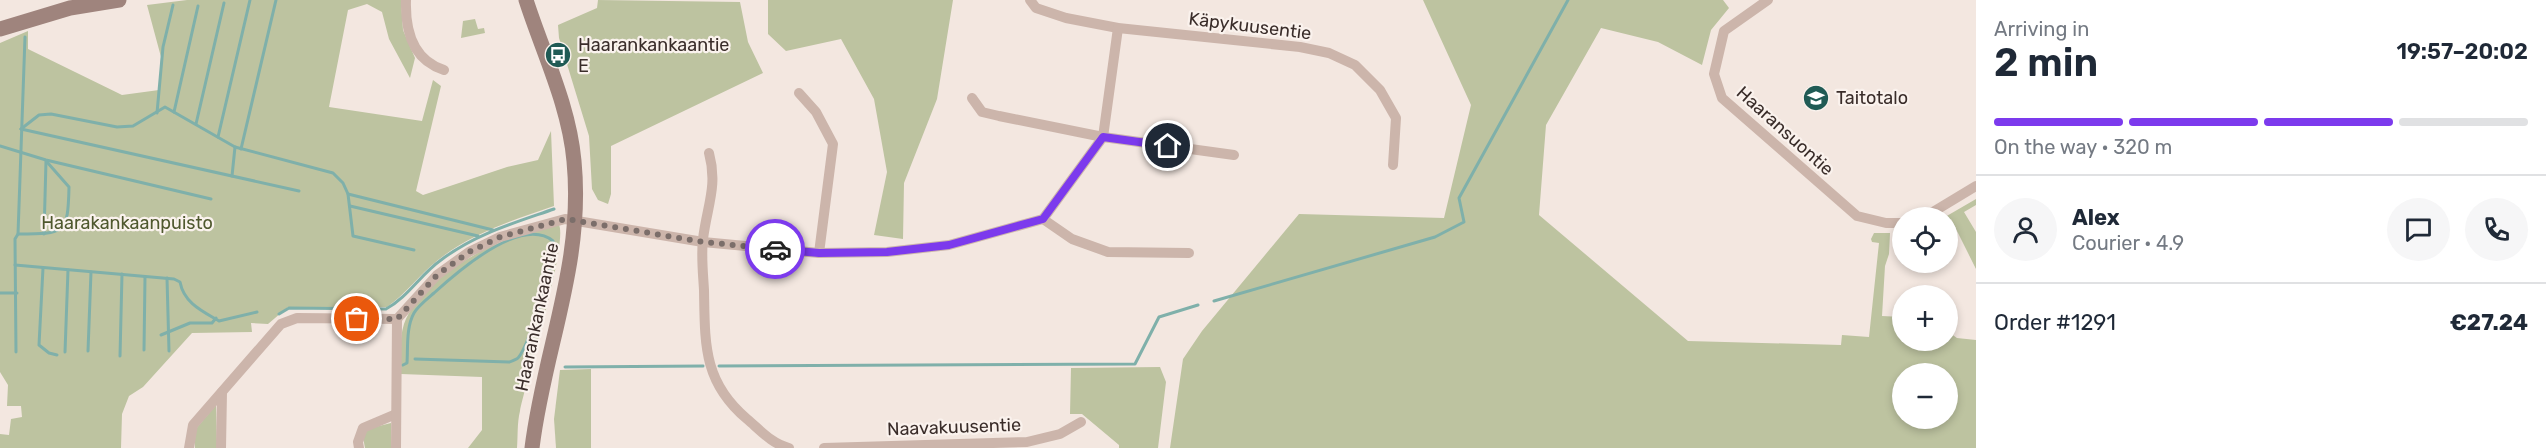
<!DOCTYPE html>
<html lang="en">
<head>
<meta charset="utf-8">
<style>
	body { margin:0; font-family:Rubik,sans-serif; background:#f6f6f7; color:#1f2937; height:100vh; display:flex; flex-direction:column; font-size:22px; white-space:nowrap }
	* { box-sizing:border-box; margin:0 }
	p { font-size:20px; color:#747a83 }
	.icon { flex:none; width:33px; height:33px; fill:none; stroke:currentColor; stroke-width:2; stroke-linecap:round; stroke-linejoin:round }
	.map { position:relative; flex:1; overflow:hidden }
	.side { display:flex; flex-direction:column; background:#fff; width:570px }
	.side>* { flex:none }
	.buttons { position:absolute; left:1892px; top:207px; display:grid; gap:12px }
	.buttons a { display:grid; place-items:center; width:66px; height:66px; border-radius:50%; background:#fff; box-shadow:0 3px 9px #0003; font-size:30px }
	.pin { position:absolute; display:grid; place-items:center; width:51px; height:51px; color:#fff; margin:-26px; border:3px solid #fff; border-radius:50%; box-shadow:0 2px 6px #0007 }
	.courier { position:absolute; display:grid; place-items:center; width:60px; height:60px; margin:-30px; border:4px solid #7c3aed; border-radius:50%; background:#fff; color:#222; box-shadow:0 2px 8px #0007 }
	.head em { font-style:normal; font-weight:600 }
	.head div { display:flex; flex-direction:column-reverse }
	.head { display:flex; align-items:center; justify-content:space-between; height:102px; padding:0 18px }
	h1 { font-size:39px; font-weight:600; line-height:45px }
	.bar { display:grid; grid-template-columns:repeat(4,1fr); gap:9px 6px; align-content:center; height:72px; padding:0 18px }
	.bar i { height:8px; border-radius:4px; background:#e0e1e3 }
	.bar .current { background:#7c3aed }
	.bar p { grid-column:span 4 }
	.line { display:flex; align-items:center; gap:15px; padding:0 18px; border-top:2px solid #e0e1e3 }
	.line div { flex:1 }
	.round { display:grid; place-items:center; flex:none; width:63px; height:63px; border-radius:32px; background:#f6f6f7 }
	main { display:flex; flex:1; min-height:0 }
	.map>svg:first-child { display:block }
	.green { fill:#bdc3a0; fill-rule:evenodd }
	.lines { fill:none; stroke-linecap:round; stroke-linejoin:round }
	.stream { stroke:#7fb0aa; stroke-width:3 }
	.street { stroke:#ccb5ab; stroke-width:10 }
	.secondary { stroke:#9f847d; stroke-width:15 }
	.done { stroke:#7b6e6a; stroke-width:6; stroke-dasharray:0 10.8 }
	.route { stroke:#7c3aed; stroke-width:8 }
	.labels { text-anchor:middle; stroke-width:4.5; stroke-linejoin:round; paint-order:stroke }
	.street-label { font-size:18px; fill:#3a2d2a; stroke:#faf2ed }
	.poi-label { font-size:18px; fill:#3a2d2a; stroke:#faf2ed; text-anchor:start }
	.park-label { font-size:18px; fill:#4f582e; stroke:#faf2ed }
</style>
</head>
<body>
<main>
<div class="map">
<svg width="1976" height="448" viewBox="0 0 1976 448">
	<rect width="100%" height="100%" fill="#f3e7e0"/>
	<g class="green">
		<path d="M187,0H401L403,30L415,58L410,78L389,39L382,12L367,4L348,10L329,107L422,121L433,80L441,86L416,191L423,195L507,167L538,160L551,131L554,206C513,220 472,233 438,260C419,275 406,294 387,307H288L268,324L251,323L252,332L192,333L143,387L129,396L122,414L121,448H0V434L9,435L11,419L22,417L21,406H7L8,385L0,372V43L28,31V49L122,95L159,90L161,57L147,5Z"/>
		<path d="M598,0L740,2L748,42L763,73L611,146V194L608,204L598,200L592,189L589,136L559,38L558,25L597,8Z"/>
		<path d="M768,0H953L937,99L904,183L903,239L874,235L887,172L874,99L841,39L786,51L768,34Z"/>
		<path d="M1423,0H1723L1729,8L1711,30L1702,65L1658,42L1601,28L1546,125L1539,215L1688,341L1841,345L1842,335L1869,337L1879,243L1872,242L1871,239L1874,233H1890L1889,254L1885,266L1882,316L1902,317V340H1947V331L1957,338L1976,340V448H1170L1183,359L1202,331L1299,214L1444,218L1471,105ZM1902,374H1947V418H1902Z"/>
		<path d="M475,19L478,29L484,28L485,33L461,38L463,21Z"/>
		<path d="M1976,199V205L1964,212L1976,232V269L1951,219L1947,221L1945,217Z"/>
		<path d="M559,225C568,242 526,382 520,411C517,423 518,436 517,448H468L482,430V377L401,374C401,359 399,339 404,324C417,288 468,255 501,242C519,234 540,230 559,225Z"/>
		<path d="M1160,367L1166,382L1158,448H1119V445L1082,414H1070L1071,368Z"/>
		<path d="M591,369V448H556L554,419L560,370Z"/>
		<path d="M216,405L217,446L216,448H195L194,431Z"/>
		<path d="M391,423V448H365L363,437L367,429Z"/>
	</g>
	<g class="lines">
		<g class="stream">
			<path d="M174,112L198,6"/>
			<path d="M157,113L163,47L173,5"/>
			<path d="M196,124L224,3"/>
			<path d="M21,129L39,115L51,114L117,127L133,126L165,107L235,147L333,173L343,183L348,194L493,230"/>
			<path d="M21,129L299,191"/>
			<path d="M218,137L250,0"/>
			<path d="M0,146L46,160L211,199"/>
			<path d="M241,149L276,0"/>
			<path d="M232,176L235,147"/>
			<path d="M348,194L353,236L414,250"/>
			<path d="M350,206L478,236"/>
			<path d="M18,234C65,234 68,234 69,187L47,162"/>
			<path d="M44,234L46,161"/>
			<path d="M15,265L174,279L180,282C184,303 202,311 219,321L257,312"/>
			<path d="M43,268L39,345L49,353L57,355"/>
			<path d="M167,278L169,351"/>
			<path d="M0,293H17"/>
			<path d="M1214,301L1435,237L1464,222L1459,198L1568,0"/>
			<path d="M279,314L289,308L386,309C408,297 421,274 441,260C475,234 514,223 554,209"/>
			<path d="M161,335L190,323H212L216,318"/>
			<path d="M144,350L145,277"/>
			<path d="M88,351L91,272"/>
			<path d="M16,352L15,239L18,234L25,37"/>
			<path d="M65,352L68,270"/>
			<path d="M120,356L122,274"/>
			<path d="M403,365L407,363C408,348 406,327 414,313C418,306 427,299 434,293C456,273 521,215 553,241C558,255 529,347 518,358C517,359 510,362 509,362L415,359"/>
			<path d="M719,366L1135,364L1159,317L1198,305"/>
			<path d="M565,367L703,366"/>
		</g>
		<g class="street">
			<path d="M406,0C405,31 413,60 444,70"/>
			<path d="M1030,0L1036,8L1066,18L1118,28L1300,47L1329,53L1355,65L1380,90L1396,118L1393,165"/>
			<path d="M1768,0L1724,31L1714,74L1722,98L1857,216L1886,223H1902"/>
			<path d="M799,93L816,112L833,144L819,253"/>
			<path d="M972,98L982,112L999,116L1103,137L1234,155"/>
			<path d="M709,153C718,186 707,206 703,239C701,255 703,273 704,290C705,344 703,382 747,419C760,430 772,444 789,448"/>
			<path d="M1923,218L1976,186"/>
			<path d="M1043,219L1072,239L1108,252L1189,253"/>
			<path d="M189,448L193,425L281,324L297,318L397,319L437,275L469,252L500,237L565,219L703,242L819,253L887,252L949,245L1043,219L1103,137L1118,28"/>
			<path d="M221,448L222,392"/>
			<path d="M359,448L358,442L363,428L396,414"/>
			<path d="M396,448L397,319"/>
			<path d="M824,448L1027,442L1060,434L1081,422"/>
		</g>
		<g class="secondary">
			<path d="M526,0C543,53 569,105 574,161C584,264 544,349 532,448"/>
			<path d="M0,29L70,8L119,0"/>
		</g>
	</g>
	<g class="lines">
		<path class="done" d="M357,319H397L437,275L469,252L500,237L566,219L703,242L775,249"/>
		<path class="route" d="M775,249L819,253L887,252L949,245L1043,219L1103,137L1168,146"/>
	</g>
	<defs>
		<g id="bus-disc" transform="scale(1.35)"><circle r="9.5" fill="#205b55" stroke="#faf2ed"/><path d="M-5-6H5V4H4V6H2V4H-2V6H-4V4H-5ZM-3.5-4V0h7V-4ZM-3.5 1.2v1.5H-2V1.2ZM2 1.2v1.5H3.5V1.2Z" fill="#fff"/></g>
		<g id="school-disc" transform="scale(1.35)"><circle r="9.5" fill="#205b55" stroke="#faf2ed"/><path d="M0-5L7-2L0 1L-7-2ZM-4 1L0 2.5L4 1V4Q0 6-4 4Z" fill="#fff"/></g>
	</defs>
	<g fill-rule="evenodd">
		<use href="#bus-disc" x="558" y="55"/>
		<use href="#school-disc" x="1816" y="98"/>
	</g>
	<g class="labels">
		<g class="street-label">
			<text transform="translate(1250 26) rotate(7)" y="6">Käpykuusentie</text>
			<text transform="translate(1785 131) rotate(42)" y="6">Haaransuontie</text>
			<text transform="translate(537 317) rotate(-78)" y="6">Haarankankaantie</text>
			<text transform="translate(954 427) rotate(-2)" y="6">Naavakuusentie</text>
		</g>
		<g class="poi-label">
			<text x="578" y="51">Haarankankaantie<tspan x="578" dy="21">E</tspan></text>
			<text x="1836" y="104">Taitotalo</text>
		</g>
		<g class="park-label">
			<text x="127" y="229">Haarakankaanpuisto</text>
		</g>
	</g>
</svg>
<div class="buttons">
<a><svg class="icon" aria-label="locate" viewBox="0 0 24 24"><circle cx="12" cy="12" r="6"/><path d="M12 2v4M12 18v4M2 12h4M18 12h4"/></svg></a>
<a>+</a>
<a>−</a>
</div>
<div class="pin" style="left:357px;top:319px;background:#ea580c"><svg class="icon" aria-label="bag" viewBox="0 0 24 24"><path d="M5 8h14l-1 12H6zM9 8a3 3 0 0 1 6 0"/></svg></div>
<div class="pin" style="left:1168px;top:146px;background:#1f2937"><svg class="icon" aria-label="home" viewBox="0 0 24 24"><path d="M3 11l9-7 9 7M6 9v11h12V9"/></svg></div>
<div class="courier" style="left:775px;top:249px"><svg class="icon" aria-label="car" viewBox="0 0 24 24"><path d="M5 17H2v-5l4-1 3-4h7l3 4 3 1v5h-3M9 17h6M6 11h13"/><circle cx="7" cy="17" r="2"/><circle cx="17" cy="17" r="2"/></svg></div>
</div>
<section class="side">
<div class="head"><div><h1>2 min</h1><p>Arriving in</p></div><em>19:57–20:02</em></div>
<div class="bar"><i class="current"></i><i class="current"></i><i class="current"></i><i></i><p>On the way · 320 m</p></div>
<div class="line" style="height:108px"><a class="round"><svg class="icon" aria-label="person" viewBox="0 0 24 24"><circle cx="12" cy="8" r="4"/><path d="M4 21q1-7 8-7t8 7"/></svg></a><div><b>Alex</b><p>Courier · 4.9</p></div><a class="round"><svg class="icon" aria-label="chat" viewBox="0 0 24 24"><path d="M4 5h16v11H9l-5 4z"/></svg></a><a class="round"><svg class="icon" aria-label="phone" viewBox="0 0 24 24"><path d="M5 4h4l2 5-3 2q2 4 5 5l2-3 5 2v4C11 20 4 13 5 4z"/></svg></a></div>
<div class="line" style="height:78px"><div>Order #1291</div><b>€27.24</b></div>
</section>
</main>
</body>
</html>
